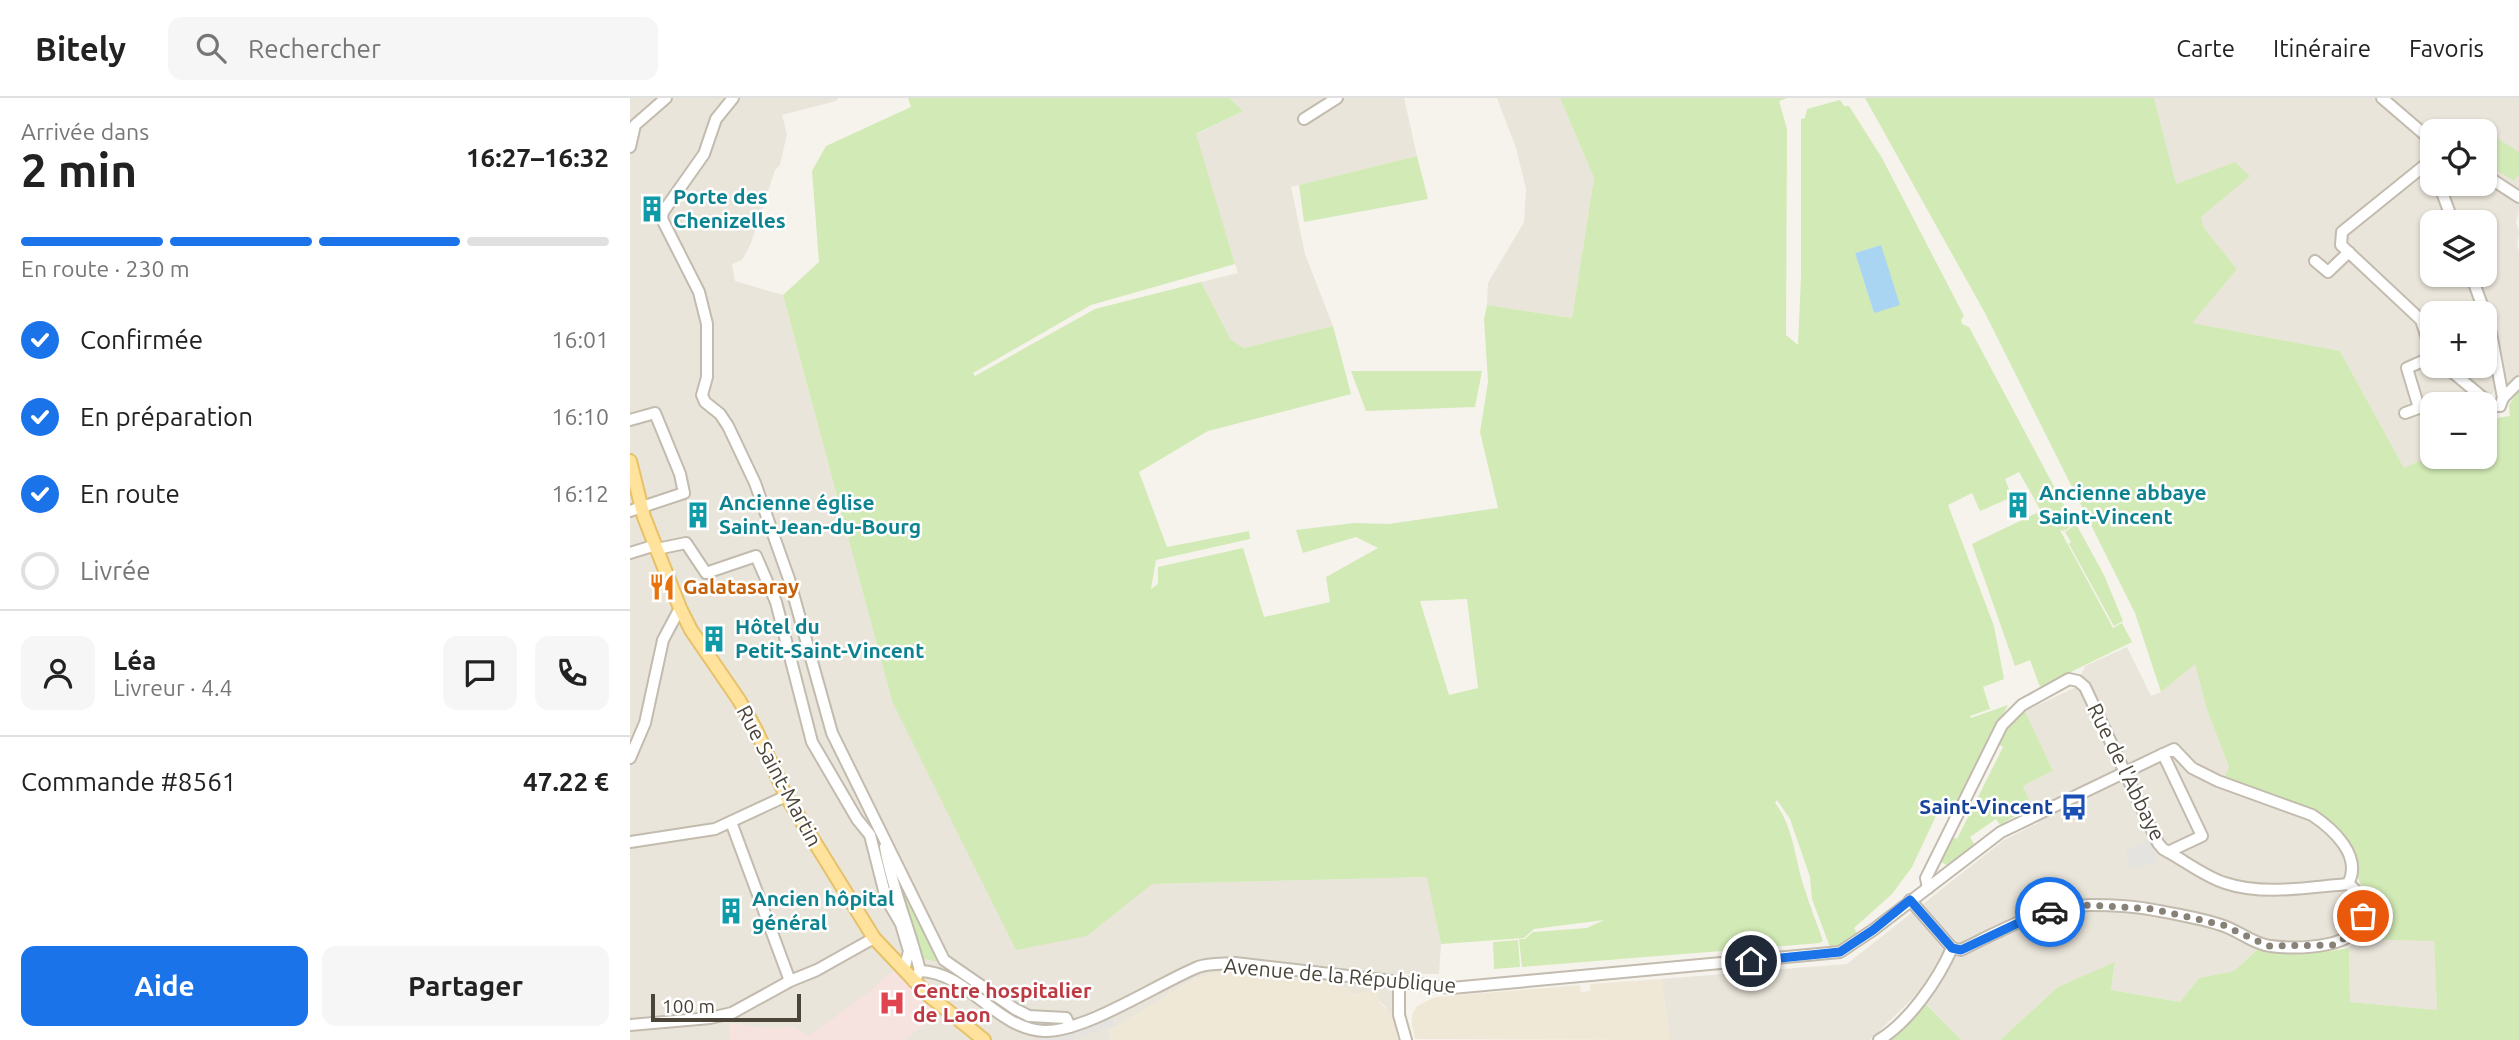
<!DOCTYPE html>
<html lang="fr">
<head>
<meta charset="utf-8">
<style>
	body { margin:0; font-family:Ubuntu,sans-serif; background:#f6f6f6; color:#222; height:100vh; display:flex; flex-direction:column; font-size:26px; white-space:nowrap }
	* { box-sizing:border-box; margin:0 }
	p { font-size:23px; color:#767676 }
	.icon { flex:none; width:38px; height:38px; fill:none; stroke:currentColor; stroke-width:2; stroke-linecap:round; stroke-linejoin:round }
	.map { position:relative; flex:1; overflow:hidden }
	.panel { display:flex; flex-direction:column; background:#fff; width:630px }
	.panel>* { flex:none }
	.controls { position:absolute; left:1790px; top:21px; display:grid; gap:14px }
	.controls a { display:grid; place-items:center; width:77px; height:77px; border-radius:14px; background:#fff; box-shadow:0 2px 5px #0004; font-size:35px }
	.scale { position:absolute; left:21px; bottom:18px; width:150px; box-sizing:border-box; padding-left:7px; border:4px solid #4b4439; border-top:0; font-size:19px; line-height:24px; white-space:nowrap; color:#4b4439; -webkit-text-stroke:5px #fff; paint-order:stroke }
	.pin { position:absolute; display:grid; place-items:center; width:60px; height:60px; color:#fff; margin:-30px; border:4px solid #fff; border-radius:50%; box-shadow:0 2px 7px #0007 }
	.courier { position:absolute; display:grid; place-items:center; width:70px; height:70px; margin:-35px; border:5px solid #1a73e8; border-radius:50%; background:#fff; color:#222; box-shadow:0 2px 9px #0007 }
	.summary em { font-style:normal; font-weight:600 }
	.summary div { display:flex; flex-direction:column-reverse }
	.summary { display:flex; align-items:center; justify-content:space-between; height:119px; padding:0 21px }
	h1 { font-size:46px; font-weight:600; line-height:52px }
	.bar { display:grid; grid-template-columns:repeat(4,1fr); gap:10px 7px; align-content:center; height:84px; padding:0 21px }
	.bar i { height:9px; border-radius:5px; background:#e0e0e0 }
	.bar .on { background:#1a73e8 }
	.bar p { grid-column:span 4 }
	.line { display:flex; align-items:center; gap:18px; padding:0 21px; border-top:2px solid #e0e0e0 }
	.line div { flex:1 }
	.round { display:grid; place-items:center; flex:none; width:74px; height:74px; border-radius:14px; background:#f6f6f6 }
	ol { padding:0 21px; list-style:none }
	li { display:flex; align-items:center; gap:21px; height:77px }
	li p { margin-inline-start:auto }
	li .icon { padding:7px; border-radius:50%; background:#1a73e8; color:#fff; stroke-width:4 }
	li:last-child { color:#767676 }
	li i { width:38px; height:38px; border:4px solid #e0e0e0; border-radius:50% }
	.action { display:flex; gap:14px; margin-top:auto; padding:14px 21px }
	.action a { flex:1; height:80px; border-radius:14px; background:#1a73e8; color:#fff; font-size:28px; font-weight:600; line-height:80px; text-align:center }
	.action a+a { background:#f6f6f6; color:#222 }
	header { display:flex; align-items:center; gap:42px; box-sizing:border-box; height:98px; padding:0 35px; background:#fff; border-bottom:2px solid #e0e0e0 }
	header strong { font-size:33px }
	nav { display:flex; gap:38px; margin-inline-start:auto; font-size:24px }
	.search { width:490px; height:63px; background:#f6f6f6; display:flex; align-items:center; gap:18px; box-sizing:border-box; padding:0 24px; border-radius:14px; color:#767676; font-size:26px }
	main { display:flex; flex:1; min-height:0 }
	.map>svg:first-child { display:block }
	.residential { fill:#eae5da; fill-rule:evenodd }
	.education { fill:#efe8d6 }
	.medical { fill:#f6e3e0 }
	.green { fill:#d2eab5; fill-rule:evenodd }
	.parking { fill:#e5e3e0 }
	.water { fill:#a9d4f2 }
	.lines { fill:none; stroke-linecap:round; stroke-linejoin:round }
	.minor-casing { stroke:#c2bbae; stroke-width:14 }
	.major-casing { stroke:#e6c16a; stroke-width:16 }
	.minor { stroke:#fff; stroke-width:10 }
	.major { stroke:#ffe39c; stroke-width:12 }
	.done { stroke:#878178; stroke-width:7; stroke-dasharray:0 12.6 }
	.route { stroke:#1a73e8; stroke-width:9 }
	.labels { text-anchor:middle; stroke-width:5; stroke-linejoin:round; paint-order:stroke }
	.culture-label { font-size:21px; font-weight:bold; fill:#0d838f; stroke:#fff; text-anchor:start }
	.food-label { font-size:21px; font-weight:bold; fill:#c56008; stroke:#fff; text-anchor:start }
	.street-label { font-size:21px; fill:#4b4439; stroke:#fff }
	.transit-label { font-size:21px; font-weight:bold; fill:#164399; stroke:#fff; text-anchor:end }
	.health-label { font-size:21px; font-weight:bold; fill:#be3a42; stroke:#fff; text-anchor:start }
</style>
</head>
<body>
<header>
<strong>Bitely</strong>
<div class="search"><svg class="icon" aria-label="search" viewBox="0 0 24 24"><circle cx="10" cy="10" r="6"/><path d="M15 15l6 6"/></svg>Rechercher</div>
<nav><a>Carte</a><a>Itinéraire</a><a>Favoris</a></nav>
</header>
<main>
<section class="panel">
<div class="summary"><div><h1>2 min</h1><p>Arrivée dans</p></div><em>16:27–16:32</em></div>
<div class="bar"><i class="on"></i><i class="on"></i><i class="on"></i><i></i><p>En route · 230 m</p></div>
<ol>
<li><svg class="icon" aria-label="check" viewBox="0 0 24 24"><path d="M5 12l5 5 9-10"/></svg>Confirmée<p>16:01</p></li>
<li><svg class="icon" aria-label="check" viewBox="0 0 24 24"><path d="M5 12l5 5 9-10"/></svg>En préparation<p>16:10</p></li>
<li><svg class="icon" aria-label="check" viewBox="0 0 24 24"><path d="M5 12l5 5 9-10"/></svg>En route<p>16:12</p></li>
<li><i></i>Livrée</li>
</ol>
<div class="line" style="height:126px"><a class="round"><svg class="icon" aria-label="person" viewBox="0 0 24 24"><circle cx="12" cy="8" r="4"/><path d="M4 21q1-7 8-7t8 7"/></svg></a><div><b>Léa</b><p>Livreur · 4.4</p></div><a class="round"><svg class="icon" aria-label="chat" viewBox="0 0 24 24"><path d="M4 5h16v11H9l-5 4z"/></svg></a><a class="round"><svg class="icon" aria-label="phone" viewBox="0 0 24 24"><path d="M5 4h4l2 5-3 2q2 4 5 5l2-3 5 2v4C11 20 4 13 5 4z"/></svg></a></div>
<div class="line" style="height:91px"><div>Commande #8561</div><b>47.22 €</b></div>
<div class="action"><a>Aide</a><a>Partager</a></div>
</section>
<div class="map">
<svg width="1889" height="942" viewBox="0 0 1889 942">
	<rect width="100%" height="100%" fill="#f6f3ec"/>
	<g class="residential">
		<path d="M0,0H208L206,3L152,17L157,36L150,67L145,72L121,145L112,162L102,166L105,183L153,197L262,603L457,838L521,786L798,779L811,846L809,876H762V915L770,942L756,909L749,903L742,892L725,897L715,890L700,884L580,876L563,882L479,933L481,942H0Z"/>
		<path d="M600,0H774L787,58L661,89L675,156L703,228L614,250L601,242L571,184L608,175L565,37L613,13Z"/>
		<path d="M867,0H930L964,80L942,220L857,207L858,185L894,124L896,91L886,50Z"/>
		<path d="M1524,0H1889V113L1886,125L1889,134L1887,147L1889,153V278L1882,284L1865,291L1855,306H1802V357L1774,370L1710,253L1561,225L1607,171L1574,130L1571,119L1605,64L1546,87ZM1802,33H1855V86H1802ZM1802,124H1855V177H1802ZM1802,215H1855V268H1802Z"/>
		<path d="M1497,549L1521,598L1531,594L1565,565L1577,612L1599,669L1685,726L1708,744L1718,775L1712,792L1722,796L1730,812L1724,832L1703,841L1667,846L1636,843L1604,873L1569,880L1550,904L1481,892L1485,865L1428,889L1370,942H1331L1287,896L1240,942H1040L1031,881L1217,866L1374,742L1408,725L1393,688L1423,673L1395,613L1446,589L1455,568Z"/>
		<path d="M1726,841L1804,842L1807,912L1720,904L1719,850Z"/>
	</g>
	<g class="education">
		<path d="M604,871L700,884L715,890L725,897L742,892L748,893L749,904L761,915L768,942H481L479,933L563,882L580,876Z"/>
		<path d="M1031,881L1040,942L785,941L782,927V917L787,908L805,899L950,887L951,894L960,893V886Z"/>
	</g>
	<path class="medical" d="M265,871L310,915L274,942H100L99,925L136,930L163,929L179,938L239,894Z"/>
	<g class="green">
		<path d="M278,0H600L613,13L566,36L605,166L461,207L343,275L345,278L465,211L571,184L601,242L614,250L703,228L721,296L578,333L509,374L537,449L619,433L620,441L526,462L521,491L528,486V469L613,450L634,519L700,504L696,479L748,450L726,439L673,455L666,432L724,425L759,426L868,410L850,334L858,284L854,221L857,207L942,220L964,80L930,0H1157L1149,3L1157,31L1156,237L1168,247L1171,178V21L1175,20L1177,11L1210,2L1214,8H1219L1252,60L1334,218L1331,222L1332,226L1339,229L1444,426L1434,433L1430,432L1483,530L1492,525L1502,544L1410,589L1400,562L1385,568L1342,446L1411,413L1389,374L1375,381L1382,399L1350,413L1342,395L1318,407L1364,528L1374,581L1353,589L1360,611L1340,618L1341,620L1378,607L1325,711L1312,705L1282,769L1262,796L1224,830L1229,838L1213,848L1201,852L1182,801L1180,779L1160,721L1147,702L1145,705C1164,729 1165,764 1175,792C1180,808 1187,826 1193,843L1190,845L892,869L889,841H895L903,834L957,830L974,822L904,831L894,840L811,846L797,779L522,786L457,838L386,852L262,603L153,197L189,164L182,73L196,48L281,9ZM1251,147L1244,215L1225,155ZM837,501L848,590L819,597L790,503Z"/>
		<path d="M1235,0H1524L1546,86L1605,64L1620,78L1571,119L1574,130L1607,171L1562,225L1710,253L1774,370L1802,357V359H1855V332L1867,320L1880,318L1879,307L1889,291V942H1370L1428,889L1485,864L1481,892L1550,904L1569,880L1604,873L1630,849C1659,855 1690,856 1719,850L1720,904L1807,912L1804,843L1726,841L1736,833L1757,830L1755,809L1743,798L1737,799C1725,781 1725,758 1714,739C1694,709 1628,694 1594,682L1599,669L1577,612L1565,566L1531,594L1505,515L1355,215Z"/>
		<path d="M1854,32L1889,54V76L1884,83L1855,65Z"/>
		<path d="M787,58L798,101L674,124L669,87Z"/>
		<path d="M721,273H852L845,309L736,313Z"/>
		<path d="M1446,426L1474,477L1493,523L1484,528L1439,446L1441,444L1435,434Z"/>
		<path d="M1395,613L1423,673L1393,688L1399,701L1383,709L1385,718L1370,727L1366,721L1340,739L1345,747L1317,767L1310,764L1321,738L1327,741L1373,649L1367,645L1385,621Z"/>
		<path d="M262,764L310,861L308,864L291,860Z"/>
		<path d="M888,842L890,869L864,871L863,844Z"/>
		<path d="M1294,904L1331,942H1260Z"/>
	</g>
	<g class="parking">
		<path d="M1522,740L1527,765L1501,770L1495,753Z"/>
		<path d="M1743,798L1755,809L1757,830L1736,833L1739,817L1737,799Z"/>
		<path d="M480,918L485,927L442,942H409V936L436,935L457,929Z"/>
	</g>
	<path class="water" d="M1251,147L1270,207L1244,215L1225,155Z"/>
	<g class="lines">
		<g class="minor-casing">
			<g id="minor">
				<path d="M103,0L86,21L74,56L33,114L32,121L69,194L77,226V279L72,297L75,304L90,316L98,328L125,385L159,481L202,635L314,862L385,911L399,918L436,920L440,929"/>
				<path d="M1752,0L1802,43"/>
				<path d="M674,21L707,0"/>
				<path d="M1800,42L1797,52L1802,70"/>
				<path d="M0,49L5,27L36,0"/>
				<path d="M1800,63L1712,134L1711,147L1791,222L1802,255"/>
				<path d="M1855,77L1889,99"/>
				<path d="M1809,86L1823,124"/>
				<path d="M1685,163L1698,174L1719,154"/>
				<path d="M1841,177L1855,215"/>
				<path d="M1815,268L1863,308H1870L1873,300L1861,235L1855,216"/>
				<path d="M1873,300L1889,284"/>
				<path d="M1775,315L1789,310L1777,270L1802,259"/>
				<path d="M0,322L25,315L50,376L54,395L0,413"/>
				<path d="M27,451L56,445L76,475L126,458L146,504L182,644L227,721L240,737L256,800L271,826L279,853L274,872"/>
				<path d="M0,455L26,447"/>
				<path d="M0,660L15,625L33,542L50,510"/>
				<path d="M101,724L160,883"/>
				<path d="M0,744L85,731L156,698"/>
				<path d="M255,749C262,791 280,831 290,873"/>
				<path d="M1538,754L1572,738L1533,656L1544,651L1562,670L1588,683L1682,717C1703,731 1733,758 1718,786"/>
				<path d="M1298,790L1296,780L1372,627L1392,607L1439,581L1448,583L1455,589L1528,745L1533,751C1554,762 1573,778 1595,785C1634,798 1678,789 1718,786"/>
				<path d="M1280,802L1322,850L1331,852C1372,832 1413,808 1460,807C1481,807 1504,808 1524,812C1546,816 1570,820 1591,827C1608,832 1623,846 1640,848C1665,851 1737,852 1733,813C1732,802 1728,792 1718,786"/>
				<path d="M283,883L290,873C338,874 366,931 414,933C455,934 527,886 568,869C579,865 593,866 605,865L822,890L1210,854L1243,832L1371,734L1533,656"/>
				<path d="M769,885V917L776,942"/>
				<path d="M0,927L80,920L102,915L160,883L187,872L244,840"/>
				<path d="M1249,942C1279,924 1308,882 1322,850"/>
			</g>
		</g>
		<g class="major-casing">
			<path id="major" d="M0,363L14,419L50,510L61,532L109,602L126,632L156,698L244,840L297,896L354,942"/>
		</g>
		<use href="#minor" class="minor"/>
		<use href="#major" class="major"/>
	</g>
	<g class="lines">
		<path class="done" d="M1420,814L1459,807L1523,811L1593,827L1638,848L1704,847L1728,831L1733,818"/>
		<path class="route" d="M1121,863L1210,854L1243,832L1280,802L1322,850L1331,852L1403,818L1420,814"/>
	</g>
	<defs>
		<g id="building-bare" transform="scale(2.1)"><path d="M-4-6H4V6H1V3H-1V6H-4ZM-2.5-4.3h1.7v1.8h-1.7ZM.8-4.3h1.7v1.8H.8ZM-2.5-1h1.7V.8h-1.7ZM.8-1h1.7V.8H.8Z" fill="#0f9aa8" stroke="#fff" stroke-width="2.5" paint-order="stroke"/></g>
		<g id="restaurant-bare" transform="scale(2.1)"><path d="M-5-6h1v4h1v-4h1v4h1v-4h1v5L-1.5 .5V6h-2V.5L-5-1ZM5-6V6H3V1.5H1.5Q1.5-4 5-6Z" fill="#e8710a" stroke="#fff" stroke-width="2.5" paint-order="stroke"/></g>
		<g id="bus-bare" transform="scale(2.1)"><path d="M-5-6H5V4H4V6H2V4H-2V6H-4V4H-5ZM-3.5-4V0h7V-4ZM-3.5 1.2v1.5H-2V1.2ZM2 1.2v1.5H3.5V1.2Z" fill="#1a4fb4" stroke="#fff" stroke-width="2.5" paint-order="stroke"/></g>
		<g id="hospital-bare" transform="scale(2.1)"><path d="M-5-5h3v3.5h4V-5h3V5h-3V1.5h-4V5h-3Z" fill="#e0444e" stroke="#fff" stroke-width="2.5" paint-order="stroke"/></g>
	</defs>
	<g fill-rule="evenodd">
		<use href="#building-bare" x="22" y="111"/>
		<use href="#building-bare" x="1388" y="407"/>
		<use href="#building-bare" x="68" y="417"/>
		<use href="#restaurant-bare" x="32" y="489"/>
		<use href="#building-bare" x="84" y="541"/>
		<use href="#bus-bare" x="1444" y="709"/>
		<use href="#building-bare" x="101" y="813"/>
		<use href="#hospital-bare" x="262" y="905"/>
	</g>
	<g class="labels">
		<g class="culture-label">
			<text x="43" y="106">Porte des<tspan x="43" dy="24">Chenizelles</tspan></text>
			<text x="1409" y="402">Ancienne abbaye<tspan x="1409" dy="24">Saint-Vincent</tspan></text>
			<text x="89" y="412">Ancienne église<tspan x="89" dy="24">Saint-Jean-du-Bourg</tspan></text>
			<text x="105" y="536">Hôtel du<tspan x="105" dy="24">Petit-Saint-Vincent</tspan></text>
			<text x="122" y="808">Ancien hôpital<tspan x="122" dy="24">général</tspan></text>
		</g>
		<g class="food-label">
			<text x="53" y="496">Galatasaray</text>
		</g>
		<g class="street-label">
			<text transform="translate(1496 674) rotate(64)" y="7">Rue de l'Abbaye</text>
			<text transform="translate(149 678) rotate(62)" y="7">Rue Saint-Martin</text>
			<text transform="translate(710 878) rotate(5)" y="7">Avenue de la République</text>
		</g>
		<g class="transit-label">
			<text x="1423" y="716">Saint-Vincent</text>
		</g>
		<g class="health-label">
			<text x="283" y="900">Centre hospitalier<tspan x="283" dy="24">de Laon</tspan></text>
		</g>
	</g>
</svg>
<div class="controls">
<a><svg class="icon" aria-label="locate" viewBox="0 0 24 24"><circle cx="12" cy="12" r="6"/><path d="M12 2v4M12 18v4M2 12h4M18 12h4"/></svg></a>
<a><svg class="icon" aria-label="layers" viewBox="0 0 24 24"><path d="M12 4l9 5-9 5-9-5zM3 14l9 5 9-5"/></svg></a>
<a>+</a>
<a>−</a>
</div>
<div class="scale">100 m</div>
<div class="pin" style="left:1733px;top:818px;background:#ea580c"><svg class="icon" aria-label="bag" viewBox="0 0 24 24"><path d="M5 8h14l-1 12H6zM9 8a3 3 0 0 1 6 0"/></svg></div>
<div class="pin" style="left:1121px;top:863px;background:#1f2937"><svg class="icon" aria-label="home" viewBox="0 0 24 24"><path d="M3 11l9-7 9 7M6 9v11h12V9"/></svg></div>
<div class="courier" style="left:1420px;top:814px"><svg class="icon" aria-label="car" viewBox="0 0 24 24"><path d="M5 17H2v-5l4-1 3-4h7l3 4 3 1v5h-3M9 17h6M6 11h13"/><circle cx="7" cy="17" r="2"/><circle cx="17" cy="17" r="2"/></svg></div>
</div>
</main>
</body>
</html>
